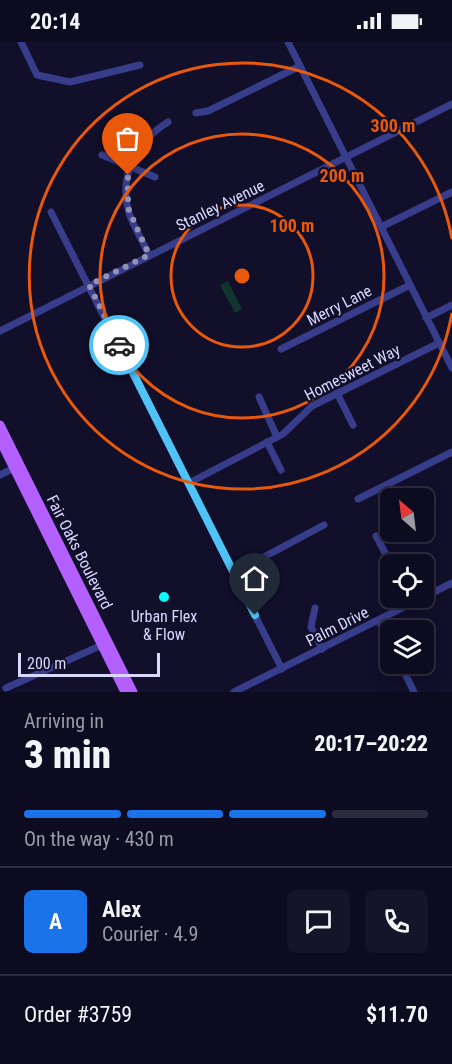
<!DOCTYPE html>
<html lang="en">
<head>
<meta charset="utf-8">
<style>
	body { margin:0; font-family:"Roboto Condensed",sans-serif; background:#161429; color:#f1f3f6; height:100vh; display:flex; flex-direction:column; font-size:22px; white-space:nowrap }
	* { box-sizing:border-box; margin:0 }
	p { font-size:20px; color:#9a9ba5 }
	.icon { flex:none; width:33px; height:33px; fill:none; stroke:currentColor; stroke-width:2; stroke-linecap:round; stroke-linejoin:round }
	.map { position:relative; height:650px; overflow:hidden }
	.side { display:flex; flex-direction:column; background:#0d0b20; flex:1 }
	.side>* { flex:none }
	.needle { width:39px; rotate:332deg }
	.controls { position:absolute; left:380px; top:446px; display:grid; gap:12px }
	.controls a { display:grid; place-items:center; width:54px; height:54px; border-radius:9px; background:#0d0b20; box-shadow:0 3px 15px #0003,0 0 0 2px #2d2b3e; font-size:30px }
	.scale { position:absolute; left:18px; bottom:15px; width:142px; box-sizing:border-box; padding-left:6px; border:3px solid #d8d8ff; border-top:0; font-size:16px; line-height:21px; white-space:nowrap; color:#d8d8ff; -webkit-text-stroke:4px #110f2a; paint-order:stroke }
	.pin { position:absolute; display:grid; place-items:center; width:51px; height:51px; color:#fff; margin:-62px -26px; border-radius:50% 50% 50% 0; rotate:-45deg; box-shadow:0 0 6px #0007 }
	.pin .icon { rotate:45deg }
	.courier { position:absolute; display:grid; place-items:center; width:60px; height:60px; margin:-30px; border:4px solid #4fc3f7; border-radius:50%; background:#fff; color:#222; box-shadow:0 2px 8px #0007 }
	.head em { font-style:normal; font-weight:800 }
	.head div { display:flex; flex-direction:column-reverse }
	.head { display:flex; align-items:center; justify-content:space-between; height:102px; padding:0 24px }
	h1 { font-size:39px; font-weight:800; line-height:45px }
	.bar { display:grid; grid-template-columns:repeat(4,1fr); gap:9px 6px; align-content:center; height:72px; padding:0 24px }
	.bar i { height:8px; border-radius:4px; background:#2d2b3e }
	.bar .active { background:#1a73e8 }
	.bar p { grid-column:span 4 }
	.line { display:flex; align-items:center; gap:15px; padding:0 24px; border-top:2px solid #2d2b3e }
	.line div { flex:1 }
	.round { display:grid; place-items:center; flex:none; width:63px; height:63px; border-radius:9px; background:#161429 }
	.status { display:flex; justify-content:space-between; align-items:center; height:42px; padding:0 30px; background:#0d0b20; direction:ltr }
	.status svg { height:16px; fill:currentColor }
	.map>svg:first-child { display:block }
	.garden { fill:#12342f }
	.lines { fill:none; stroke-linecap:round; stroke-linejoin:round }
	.minor { stroke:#383d8b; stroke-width:7 }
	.major { stroke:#b45fff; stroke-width:9 }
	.done { stroke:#9292b4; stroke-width:6; stroke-dasharray:0 10.8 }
	.route { stroke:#4fc3f7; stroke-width:8 }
	.ring { fill:none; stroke:#e8590c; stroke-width:3 }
	.poi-dot { fill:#04feff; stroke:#110f2a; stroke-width:2 }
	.labels { text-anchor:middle; stroke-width:4.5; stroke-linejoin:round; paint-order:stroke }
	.street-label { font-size:16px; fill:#d8d8ff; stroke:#110f2a }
	.poi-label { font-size:16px; fill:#d8d8ff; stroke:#110f2a }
	.centre { fill:#e8590c; stroke:#110f2a; stroke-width:3 }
	.ring-label { font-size:18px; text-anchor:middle; font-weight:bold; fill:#e8590c; stroke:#110f2a; stroke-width:4.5; stroke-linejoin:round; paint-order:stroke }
</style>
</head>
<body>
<div class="status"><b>20:14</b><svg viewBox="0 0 49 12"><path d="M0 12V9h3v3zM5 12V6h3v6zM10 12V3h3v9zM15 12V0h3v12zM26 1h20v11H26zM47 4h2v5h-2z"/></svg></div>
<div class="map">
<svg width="452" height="650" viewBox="0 0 452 650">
	<rect width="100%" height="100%" fill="#110f2a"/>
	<path class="garden" d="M228,239L242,267L235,271L220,243Z"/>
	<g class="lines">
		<g class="minor">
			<path d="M21,0L37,33L70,40L140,23"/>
			<path d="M288,0L452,326"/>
			<path d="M196,71L208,69L300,24"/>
			<path d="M102,113L155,135"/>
			<path d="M51,170L282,627"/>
			<path d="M381,185L452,150"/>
			<path d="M149,213C143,199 134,186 129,171C118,134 137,99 168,80"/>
			<path d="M426,276L452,263"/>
			<path d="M0,289L452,62"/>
			<path d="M281,307L410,243"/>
			<path d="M337,351L353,383"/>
			<path d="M259,355L277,395"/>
			<path d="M267,400L281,428"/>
			<path d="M0,433L16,425"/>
			<path d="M189,441L283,392L312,364L439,301"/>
			<path d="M358,457L452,410"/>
			<path d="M376,494L391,522"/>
			<path d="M234,531L324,483"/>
			<path d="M315,566L311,585L322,607"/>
			<path d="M379,579L390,602"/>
			<path d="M400,621L414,650"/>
			<path d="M6,646L102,603"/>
			<path d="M234,650L452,541"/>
		</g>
		<g class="major">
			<path d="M0,383L133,650"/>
			<path d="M0,398L125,650"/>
		</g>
	</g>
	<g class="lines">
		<path class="done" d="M119,303L89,243L149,213L128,166V133"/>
		<path class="route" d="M119,303L255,573"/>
	</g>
	<g class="ring">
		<circle cx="242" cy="234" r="71"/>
		<circle cx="242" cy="234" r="142"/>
		<path d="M452 271A213 213 0 1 1 452 197"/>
	</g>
	<circle class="poi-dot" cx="164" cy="555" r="6"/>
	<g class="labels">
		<g class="street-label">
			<text transform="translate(220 163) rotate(-26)" y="6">Stanley Avenue</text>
			<text transform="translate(339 263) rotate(-27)" y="6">Merry Lane</text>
			<text transform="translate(352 330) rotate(-27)" y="6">Homesweet Way</text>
			<text transform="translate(80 510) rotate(63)" y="6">Fair Oaks Boulevard</text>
			<text transform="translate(337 584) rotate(-27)" y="6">Palm Drive</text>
		</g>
		<g class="poi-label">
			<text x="164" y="580">Urban Flex<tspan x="164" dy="18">&amp; Flow</tspan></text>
		</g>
	</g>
	<circle cx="242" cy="234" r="9" class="centre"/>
	<g class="ring-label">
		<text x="393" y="90">300 m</text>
		<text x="342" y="140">200 m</text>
		<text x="292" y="190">100 m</text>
	</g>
</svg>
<div class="controls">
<a><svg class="needle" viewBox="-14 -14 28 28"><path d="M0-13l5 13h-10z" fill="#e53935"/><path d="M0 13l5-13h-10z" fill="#9a9ba5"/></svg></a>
<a><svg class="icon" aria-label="locate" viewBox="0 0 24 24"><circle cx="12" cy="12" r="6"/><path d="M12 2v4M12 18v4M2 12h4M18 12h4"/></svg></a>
<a><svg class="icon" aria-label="layers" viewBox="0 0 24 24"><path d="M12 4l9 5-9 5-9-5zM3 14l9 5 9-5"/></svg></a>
</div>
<div class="scale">200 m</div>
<div class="pin" style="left:128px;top:133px;background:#ea580c"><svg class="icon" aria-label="bag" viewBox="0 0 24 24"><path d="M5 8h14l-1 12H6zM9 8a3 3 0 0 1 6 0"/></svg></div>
<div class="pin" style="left:255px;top:573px;background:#1f2937"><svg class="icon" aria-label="home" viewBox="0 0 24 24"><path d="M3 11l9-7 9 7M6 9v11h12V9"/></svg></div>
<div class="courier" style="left:119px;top:303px"><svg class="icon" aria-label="car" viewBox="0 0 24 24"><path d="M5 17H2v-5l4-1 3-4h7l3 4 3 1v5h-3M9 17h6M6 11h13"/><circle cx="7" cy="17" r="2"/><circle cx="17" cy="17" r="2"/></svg></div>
</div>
<section class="side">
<div class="head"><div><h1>3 min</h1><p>Arriving in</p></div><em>20:17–20:22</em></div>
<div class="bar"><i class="active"></i><i class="active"></i><i class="active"></i><i></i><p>On the way · 430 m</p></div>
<div class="line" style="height:108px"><b class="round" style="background:#1a73e8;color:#fff">A</b><div><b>Alex</b><p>Courier · 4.9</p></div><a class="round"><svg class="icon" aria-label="chat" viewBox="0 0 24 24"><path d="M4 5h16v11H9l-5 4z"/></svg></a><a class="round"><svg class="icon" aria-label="phone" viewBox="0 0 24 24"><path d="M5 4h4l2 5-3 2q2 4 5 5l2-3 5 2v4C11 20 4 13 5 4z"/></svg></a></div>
<div class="line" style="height:78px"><div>Order #3759</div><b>$11.70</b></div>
</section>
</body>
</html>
